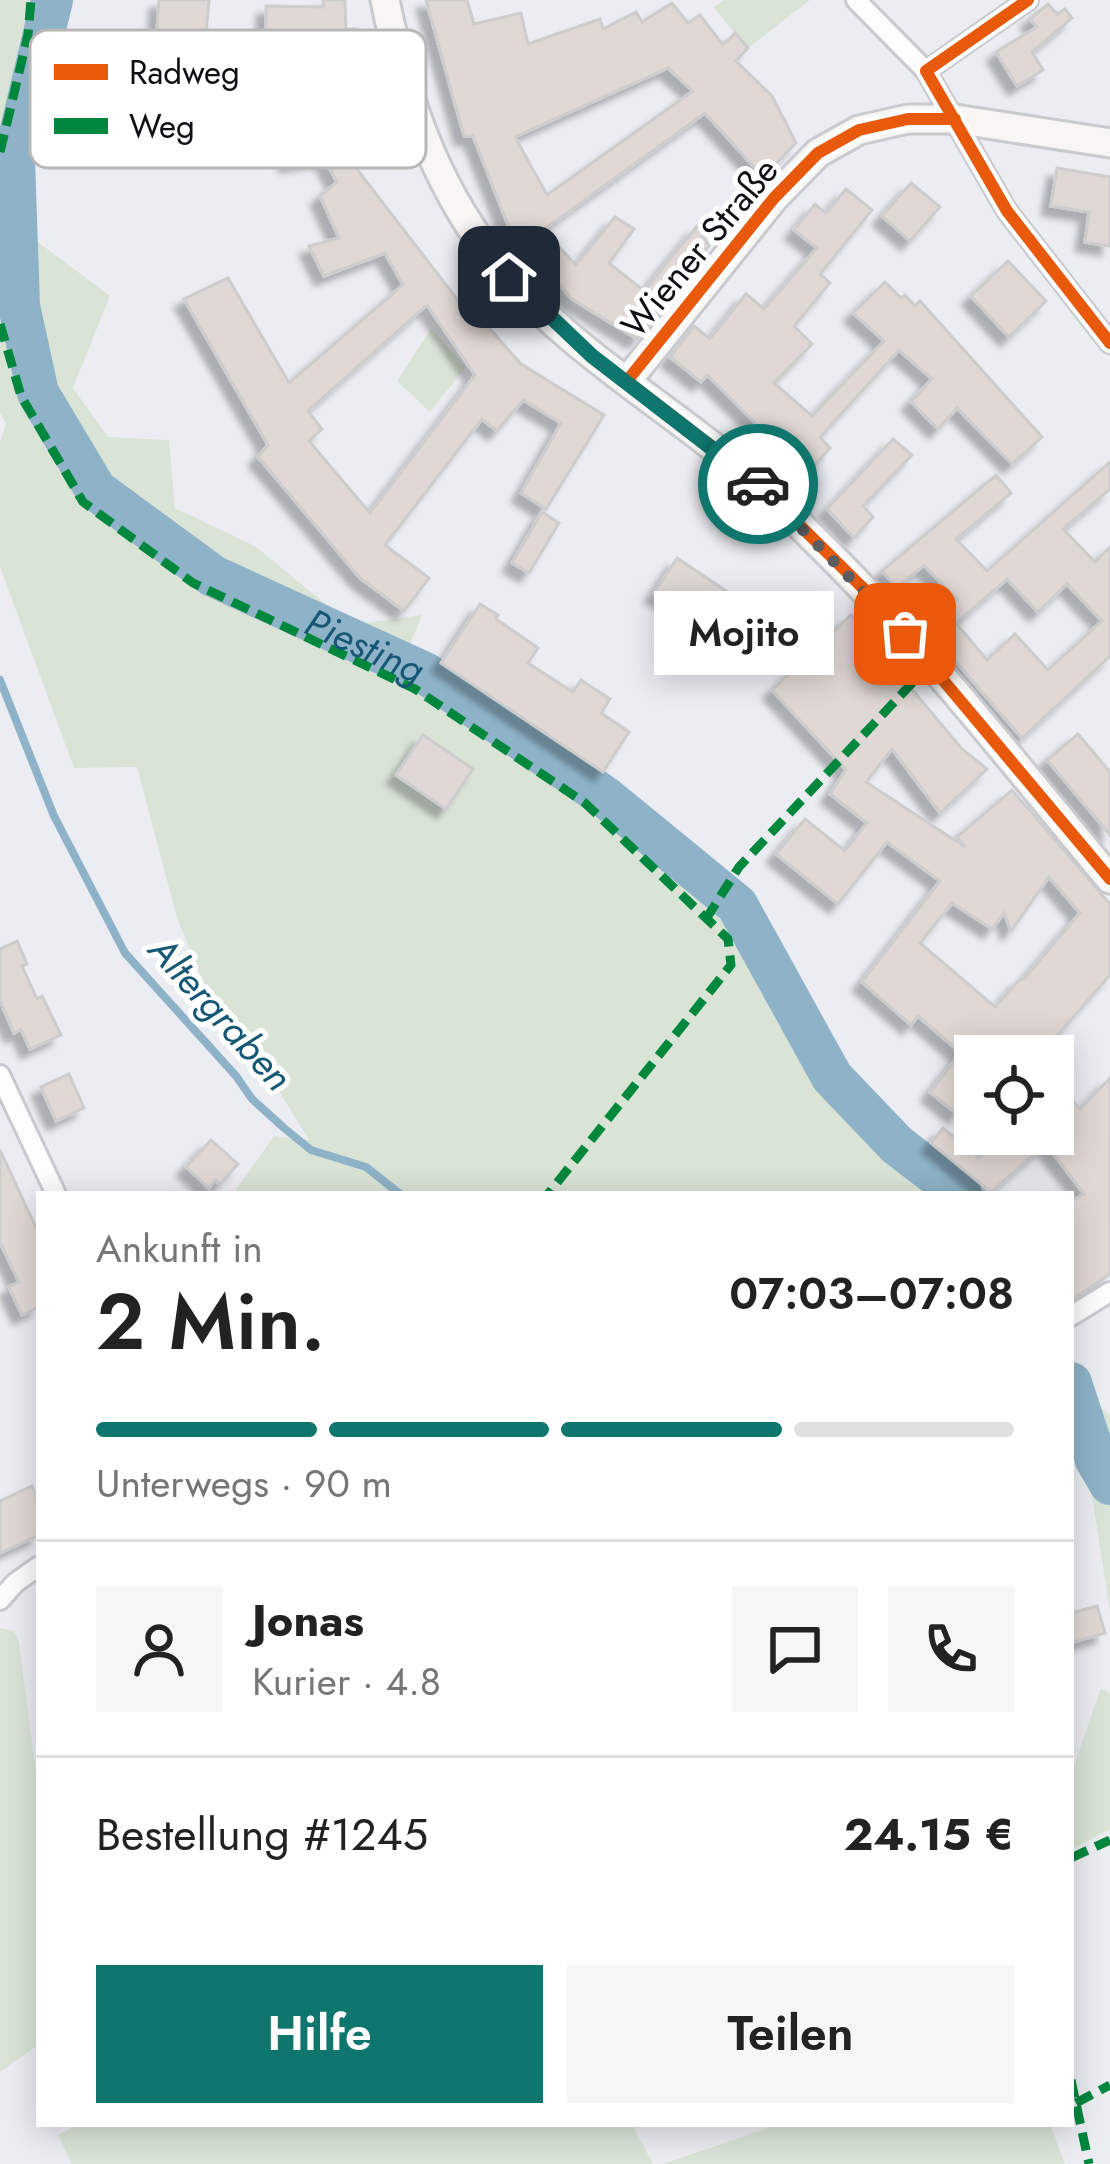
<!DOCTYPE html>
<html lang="de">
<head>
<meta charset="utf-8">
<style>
	body { margin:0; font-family:Jost,sans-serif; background:#f6f6f6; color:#222; height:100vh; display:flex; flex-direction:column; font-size:45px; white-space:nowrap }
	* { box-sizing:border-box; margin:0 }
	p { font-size:39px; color:#767676 }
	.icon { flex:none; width:66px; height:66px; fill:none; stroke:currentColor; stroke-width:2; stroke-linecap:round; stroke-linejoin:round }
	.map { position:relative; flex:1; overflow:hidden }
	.drawer { position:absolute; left:36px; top:1191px; width:1038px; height:936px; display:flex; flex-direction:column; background:#fff; border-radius:0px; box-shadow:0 6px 30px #0003 }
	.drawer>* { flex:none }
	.controls { position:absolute; left:954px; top:1035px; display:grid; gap:24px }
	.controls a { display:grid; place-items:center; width:120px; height:120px; border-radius:0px; background:#fff; box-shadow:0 6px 30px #0003; font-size:60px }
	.pin { position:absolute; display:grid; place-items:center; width:102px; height:102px; color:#fff; margin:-51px; border-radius:24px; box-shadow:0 6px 18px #0006 }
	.courier { position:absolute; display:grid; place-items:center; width:120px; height:120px; margin:-60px; border:9px solid #0f766e; border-radius:50%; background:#fff; color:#222; box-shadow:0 3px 15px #0007 }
	.bubble { position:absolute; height:84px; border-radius:0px; background:#fff; box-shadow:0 6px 30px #0003; font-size:39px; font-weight:600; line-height:84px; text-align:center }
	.head em { font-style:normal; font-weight:600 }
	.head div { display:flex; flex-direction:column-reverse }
	.head { display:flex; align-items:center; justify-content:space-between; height:204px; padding:0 60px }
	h1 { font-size:78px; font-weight:600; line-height:90px }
	.bar { display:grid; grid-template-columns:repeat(4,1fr); gap:18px 12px; align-content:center; height:144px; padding:0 60px }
	.bar i { height:15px; border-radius:9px; background:#e0e0e0 }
	.bar .active { background:#0f766e }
	.bar p { grid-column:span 4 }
	.line { display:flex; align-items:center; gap:30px; padding:0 60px; border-top:3px solid #e0e0e0 }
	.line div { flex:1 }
	.round { display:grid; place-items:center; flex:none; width:126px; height:126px; border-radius:0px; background:#f6f6f6 }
	.button { display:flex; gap:24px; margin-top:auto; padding:24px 60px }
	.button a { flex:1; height:138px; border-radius:0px; background:#0f766e; color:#fff; font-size:48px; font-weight:600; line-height:138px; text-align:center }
	.button a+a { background:#f6f6f6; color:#222 }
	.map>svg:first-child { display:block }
	.green { fill:#d9e4d7 }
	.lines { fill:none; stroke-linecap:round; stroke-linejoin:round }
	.stream { stroke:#8eb2c7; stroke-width:8 }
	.river { stroke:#8eb2c7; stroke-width:42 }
	.building { fill:#e0d8d4; stroke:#cecdcd; stroke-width:3; fill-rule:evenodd; filter:url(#shadow) }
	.minor-casing { stroke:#c8cace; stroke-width:24 }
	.secondary-casing { stroke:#c8cace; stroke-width:33 }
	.minor { stroke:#fcfcfd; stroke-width:18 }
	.secondary { stroke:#f7f6f5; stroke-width:27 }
	.quiet { stroke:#00873e; stroke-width:9; stroke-dasharray:18 9; stroke-linecap:butt }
	.cycleway-casing { stroke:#fff; stroke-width:20 }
	.cycleway { stroke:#e8590c; stroke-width:12 }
	.done { stroke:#5c5d61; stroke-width:12; stroke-dasharray:0 21.6 }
	.route { stroke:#0f766e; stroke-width:15 }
	.labels { text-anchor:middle; stroke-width:10; stroke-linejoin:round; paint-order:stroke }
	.street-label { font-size:36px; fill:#0f1013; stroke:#fff }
	.water-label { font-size:39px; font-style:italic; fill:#165775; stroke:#fff }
	.key { fill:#fff; stroke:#b7b7b8; stroke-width:3 }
	.key-label { font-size:33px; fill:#0f1013 }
</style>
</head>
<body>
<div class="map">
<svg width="1110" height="2164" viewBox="0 0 1110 2164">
	<defs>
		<filter id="shadow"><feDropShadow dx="-9" dy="9" stdDeviation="3" flood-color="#0004"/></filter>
	</defs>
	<rect width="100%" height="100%" fill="#ecedf2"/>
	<g class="green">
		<path d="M0,0H43L19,228L110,296L73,388L108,437L169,440L175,508L255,546L351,625L422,615L406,654L436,674L424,688L579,791L606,814L613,809L726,911L829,1094L941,1194H233L274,1136L309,1140L258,1057L218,1018L177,918L137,767L74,768L0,567V442L6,424L0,412Z"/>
		<path d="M724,0H810L748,48L713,7Z"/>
		<path d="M431,329L466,367L430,412L397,381Z"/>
		<path d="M1075,1388L1110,1415V1611Z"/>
		<path d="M0,1628L14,1631L19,1642L39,1796V2049L35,2047L0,2072Z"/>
		<path d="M1101,1688L1110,1693V1829L1071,1850V1774Z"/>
		<path d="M79,2124H632L653,2164H72L58,2135Z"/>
		<path d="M780,2124H1050L1065,2164H663Z"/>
	</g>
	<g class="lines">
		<path class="stream" d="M0,680L54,816L125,953L236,1076L252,1099L284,1128L311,1150L366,1167L400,1194"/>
		<g class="river">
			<path id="s1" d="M52,0L14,159L19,306L38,393L96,490L213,576L425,673L605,797L737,905L832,1077L897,1145L961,1194"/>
			<path d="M1071,1383L1096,1460L1110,1484"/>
		</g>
	</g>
	<g class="building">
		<path d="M159,0H209L206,34L266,35V6L323,7V0H345L346,29H355L356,73L371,72V91H342L343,118H334L346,155L460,303L464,300L521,364L604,415L546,509L521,493L561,423L523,400L497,431L482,419L385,545L429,578L404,611L360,578L258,457L268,445L184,299L228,278L289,383L403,285L385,253L324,276L309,246L339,238L320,196L337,182L324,158L288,163V121L229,124L232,114H214V109L191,110L189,86H201L199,52L139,50L140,30L157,31ZM427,305L475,375L370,513L309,441L322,429L308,411Z"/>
		<path d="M426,0H467L474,24L521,13L528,44L600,19L603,29L636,12L642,22L672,3L688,23L700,15L723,45L735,33L748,48L736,61L772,96L796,143L763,177L705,113L543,230L576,265L615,217L634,229L609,263L644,291L697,226L709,246L637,339L572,299L508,225L473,136H464ZM668,68L693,91L547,195L515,137Z"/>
		<path d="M1048,4L1057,14L1065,9L1072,18L1032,52L1043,70L1017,86L996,52L1037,27L1030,19Z"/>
		<path d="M1057,168L1110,177V246L1085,242L1089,212L1051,206Z"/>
		<path d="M911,183L940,207L910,241L882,216Z"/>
		<path d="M846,189L872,210L820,274L830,283L794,326L812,344L774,383L812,416L884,341L853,313L885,282L901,298L905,295L915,306L920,301L1042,437L1012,464L957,408L938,429L911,402L932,379L899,350L820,437L830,448L807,474L707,375L701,382L670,357L694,326L710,339L746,294L764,309L817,248L794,230L815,204L826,213Z"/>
		<path d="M1008,261L1046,301L1009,337L971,296Z"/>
		<path d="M893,439L912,455L863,506L873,517L854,538L827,509Z"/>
		<path d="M1110,462V489L1063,529L1095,562L1110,547V656L1022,738L925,626L957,600L924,565L897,588L882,571L996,475L1011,493L956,539L987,571ZM1007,579L1038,612L1067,584L1102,621L1048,670L1015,634L987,660L956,623Z"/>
		<path d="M542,512L559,523L529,573L512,563Z"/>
		<path d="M677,558L762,615L739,649L654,593Z"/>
		<path d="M480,604L498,615L496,619L538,648L528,663L573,692L581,680L610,699L601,713L629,732L603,772L441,663Z"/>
		<path d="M851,615L909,677L905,681L962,749L987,769L940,813L892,749L866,782L965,847L957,837L1012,790L1110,904V975L1039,1056H975V1090L957,1114L930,1092L961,1053L918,1016L911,1025L862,982L940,881L887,842L838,904L776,854L805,819L845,851L867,823L830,794L846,770L772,690ZM1049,877L1080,913L1023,980L1021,978L995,1007L920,943L952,903L992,929L1004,913L1011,931Z"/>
		<path d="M1078,734L1110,772V835L1047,760Z"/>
		<path d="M423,735L473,769L446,809L396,775Z"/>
		<path d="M17,941L27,964L22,966L37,999L42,996L61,1035L30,1049L21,1029L14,1033L0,1001V949Z"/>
		<path d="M69,1074L84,1108L56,1121L41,1087Z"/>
		<path d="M1110,1078V1274L1071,1300V1202L1084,1194L1046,1144L991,1192L931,1143L943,1128L979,1158L1006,1134H1053V1079L1080,1109Z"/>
		<path d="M211,1140L238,1164L220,1184L215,1180L209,1188L186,1167Z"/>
		<path d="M0,1150L39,1234V1307L22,1315L9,1287L19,1282L0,1242Z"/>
		<path d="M32,1486L39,1503V1535L0,1553V1501Z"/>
		<path d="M1097,1606L1105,1633L1071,1643V1613Z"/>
	</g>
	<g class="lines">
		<g class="minor-casing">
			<g id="minor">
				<path d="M856,0L926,71L1007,211L1110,343"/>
				<path d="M926,71L1028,0"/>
				<path d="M0,1075L56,1194"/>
				<path d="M1071,1316L1110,1292"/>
				<path d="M0,1600L15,1583L39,1566"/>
			</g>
		</g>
		<g class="secondary-casing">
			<g id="secondary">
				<path d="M385,0C404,93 433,181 492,257C561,346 662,402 747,474C770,493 791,516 812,537C920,642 1013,763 1110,879"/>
				<path d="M627,381L774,198L818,153L859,130L908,119H955L1110,143"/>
			</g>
		</g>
		<use href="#minor" class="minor"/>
		<use href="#secondary" class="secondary"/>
		<g class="quiet">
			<path d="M0,152L28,35L31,0"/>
			<path d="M0,324L21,396L83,502L193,583L415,689L585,803L728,939L731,965L548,1194"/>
			<path d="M706,919L739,867L930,664"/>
			<path d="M1071,1858L1110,1840"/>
			<path d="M1071,2080L1089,2164"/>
			<path d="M1076,2103L1110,2085"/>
		</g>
		<g class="cycleway-casing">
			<g id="cycleway">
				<path d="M1028,0L926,71L1007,211L1110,343"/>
				<path d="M955,119H908L859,130L818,153L774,198L627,381L749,475L880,605L1110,879"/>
			</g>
		</g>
		<use href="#cycleway" class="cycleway"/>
	</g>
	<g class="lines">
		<path class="done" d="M758,484L905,634"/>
		<path class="route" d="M509,277L592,356L758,484"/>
	</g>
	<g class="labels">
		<g class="street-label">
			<text transform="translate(699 247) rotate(-50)" y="13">Wiener Straße</text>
		</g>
		<g class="water-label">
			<text dy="14" stroke="none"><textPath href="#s1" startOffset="825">Piesting</textPath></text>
			<text transform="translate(221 1013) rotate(48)" y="14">Altergraben</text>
		</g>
	</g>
	<rect x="30" y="30" width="396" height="138" rx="18" class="key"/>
	<rect x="54" y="64" width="54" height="16" fill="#e8590c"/>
	<rect x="54" y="118" width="54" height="16" fill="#00873e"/>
	<g class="key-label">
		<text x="129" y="84">Radweg</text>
		<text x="129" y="138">Weg</text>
	</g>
</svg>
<div class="controls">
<a><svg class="icon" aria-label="locate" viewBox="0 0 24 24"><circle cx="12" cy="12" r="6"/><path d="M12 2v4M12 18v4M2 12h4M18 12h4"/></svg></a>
</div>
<div class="pin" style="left:905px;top:634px;background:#ea580c"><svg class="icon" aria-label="bag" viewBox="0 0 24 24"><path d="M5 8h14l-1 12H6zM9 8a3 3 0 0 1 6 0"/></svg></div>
<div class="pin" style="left:509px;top:277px;background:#1f2937"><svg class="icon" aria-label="home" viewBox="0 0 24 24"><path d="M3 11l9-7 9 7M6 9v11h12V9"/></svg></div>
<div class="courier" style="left:758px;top:484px"><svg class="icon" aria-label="car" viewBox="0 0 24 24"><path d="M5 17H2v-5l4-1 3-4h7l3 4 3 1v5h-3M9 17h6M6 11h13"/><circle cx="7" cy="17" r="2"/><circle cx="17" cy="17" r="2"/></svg></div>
<div class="bubble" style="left:654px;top:591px;width:180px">Mojito</div>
<section class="drawer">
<div class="head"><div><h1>2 Min.</h1><p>Ankunft in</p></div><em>07:03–07:08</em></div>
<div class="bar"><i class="active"></i><i class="active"></i><i class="active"></i><i></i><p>Unterwegs · 90 m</p></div>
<div class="line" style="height:216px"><a class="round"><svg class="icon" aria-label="person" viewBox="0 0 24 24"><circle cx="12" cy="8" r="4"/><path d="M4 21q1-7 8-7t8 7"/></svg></a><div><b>Jonas</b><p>Kurier · 4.8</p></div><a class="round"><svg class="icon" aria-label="chat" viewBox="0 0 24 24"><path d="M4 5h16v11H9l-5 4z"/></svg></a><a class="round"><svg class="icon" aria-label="phone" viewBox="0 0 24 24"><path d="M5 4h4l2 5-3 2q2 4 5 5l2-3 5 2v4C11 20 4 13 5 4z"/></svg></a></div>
<div class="line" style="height:156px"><div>Bestellung #1245</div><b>24.15 €</b></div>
<div class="button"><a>Hilfe</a><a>Teilen</a></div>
</section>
</div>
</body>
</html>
